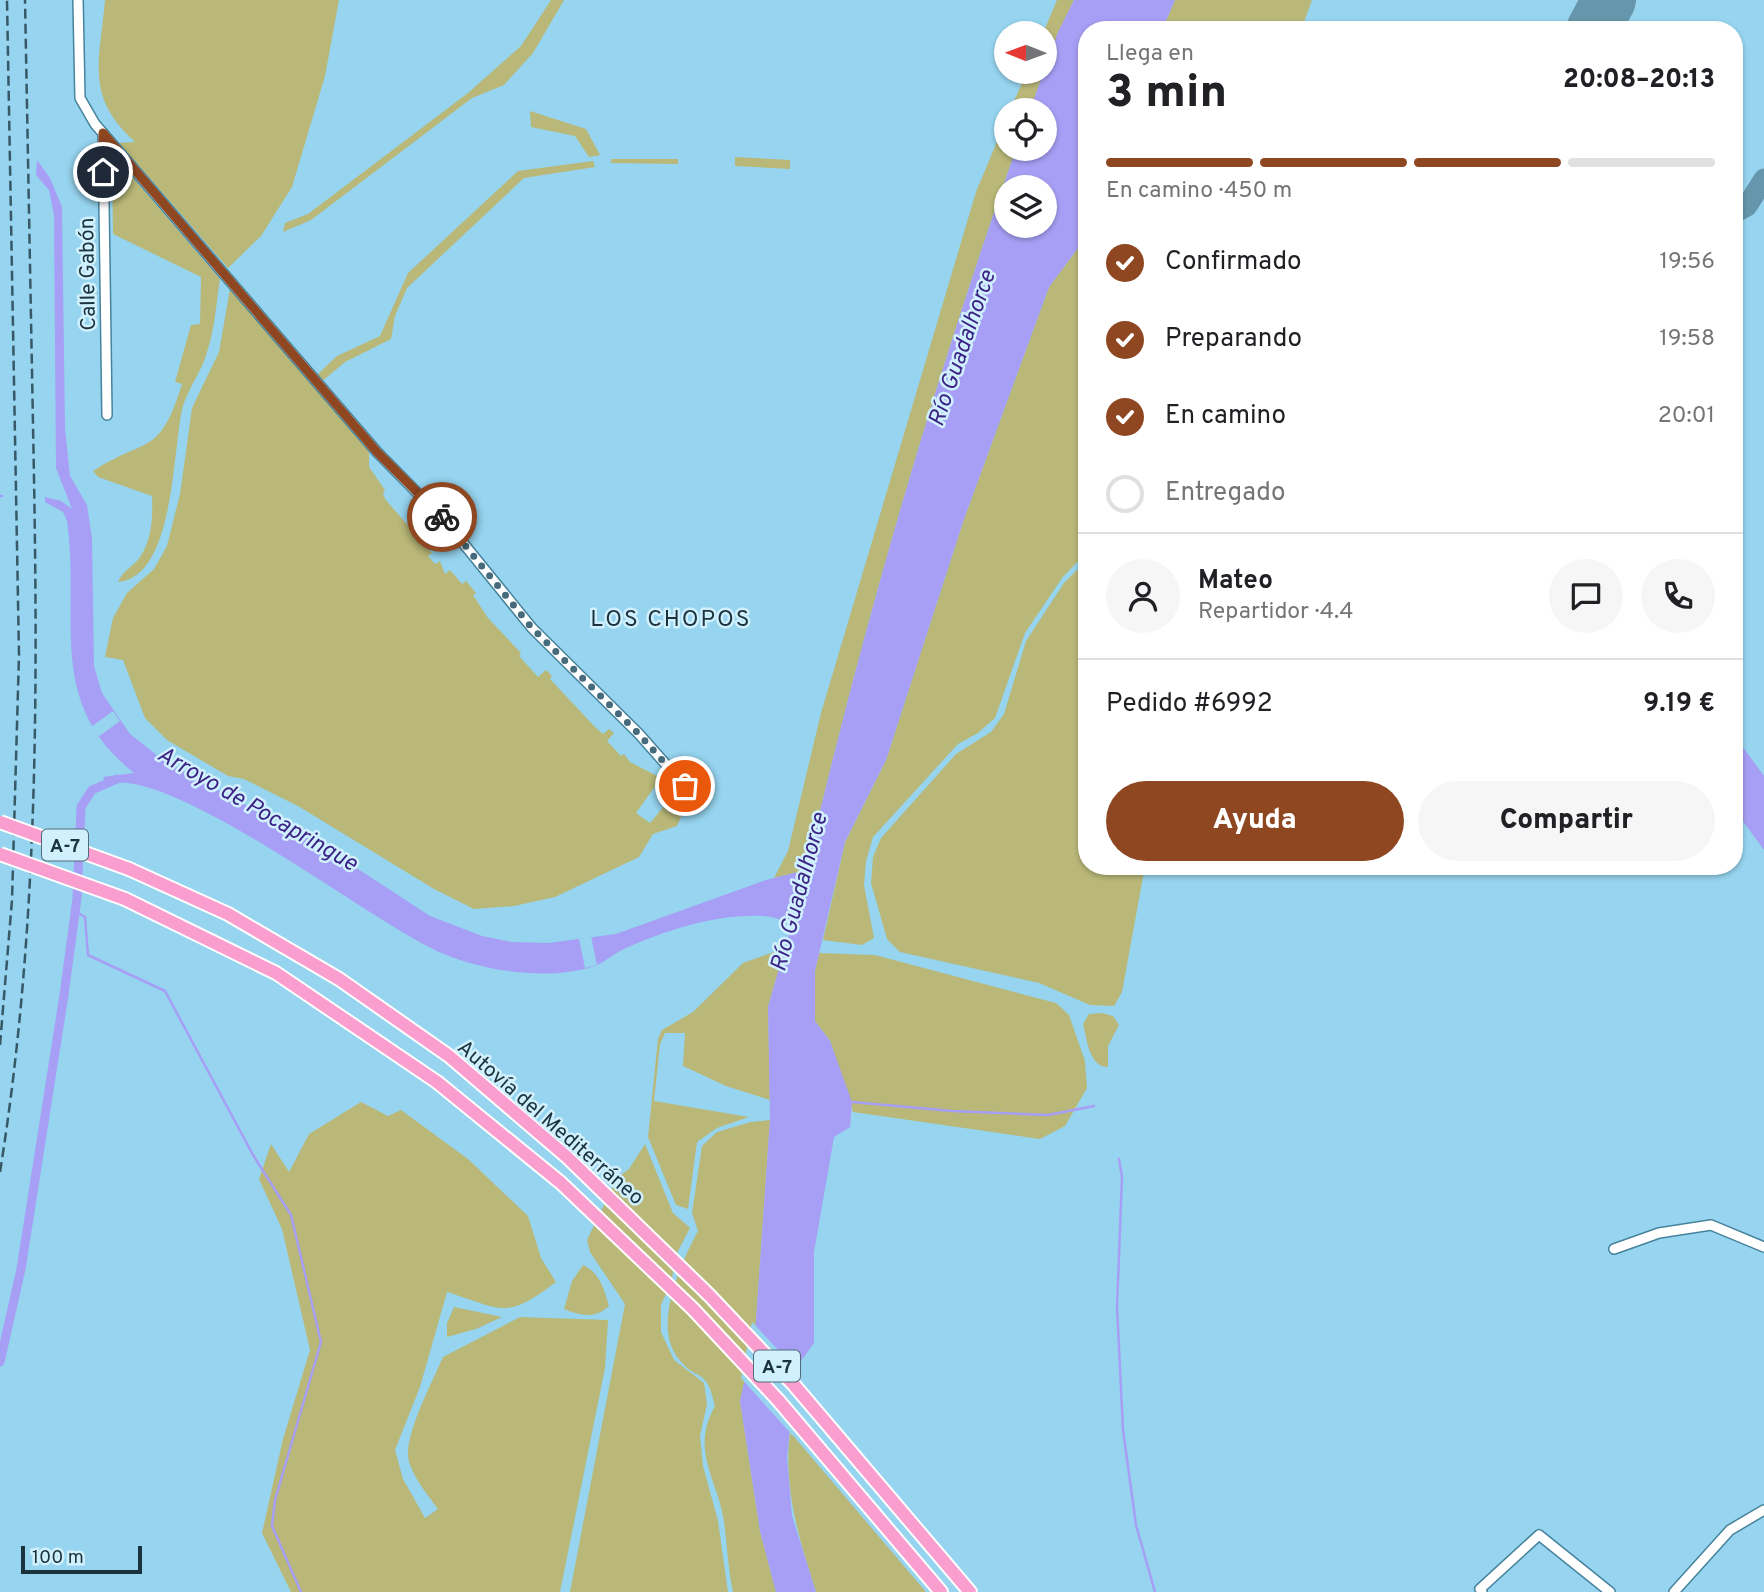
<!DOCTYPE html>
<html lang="es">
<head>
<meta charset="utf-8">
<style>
	body { margin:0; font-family:Overpass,sans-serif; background:#f6f6f6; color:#202124; height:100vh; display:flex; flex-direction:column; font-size:26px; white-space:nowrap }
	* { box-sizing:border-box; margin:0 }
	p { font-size:23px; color:#757577 }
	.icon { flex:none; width:38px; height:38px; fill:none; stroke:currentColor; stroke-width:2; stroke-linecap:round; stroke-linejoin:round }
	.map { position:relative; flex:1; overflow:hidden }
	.details { position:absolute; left:1078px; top:21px; width:665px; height:854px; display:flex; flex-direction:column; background:#fff; border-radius:28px; box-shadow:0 2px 5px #0004 }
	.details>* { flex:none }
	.needle { width:46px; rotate:271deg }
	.controls { position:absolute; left:994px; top:21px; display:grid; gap:14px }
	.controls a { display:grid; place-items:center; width:63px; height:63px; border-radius:50%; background:#fff; box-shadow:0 2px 5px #0004; font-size:35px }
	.scale { position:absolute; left:21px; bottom:18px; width:121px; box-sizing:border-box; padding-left:7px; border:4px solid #1a333e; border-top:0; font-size:19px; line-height:24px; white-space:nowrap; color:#1a333e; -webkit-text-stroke:5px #d1f0fe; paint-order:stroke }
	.pin { position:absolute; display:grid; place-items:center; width:60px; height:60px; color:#fff; margin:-30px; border:4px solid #fff; border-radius:50%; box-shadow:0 2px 7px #0007 }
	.courier { position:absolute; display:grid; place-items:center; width:70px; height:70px; margin:-35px; border:5px solid #8e4721; border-radius:50%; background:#fff; color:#222; box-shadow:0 2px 9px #0007 }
	.summary em { font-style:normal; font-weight:800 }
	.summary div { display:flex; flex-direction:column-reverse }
	.summary { display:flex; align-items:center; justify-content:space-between; height:119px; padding:0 28px }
	h1 { font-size:46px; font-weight:800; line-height:52px }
	.bar { display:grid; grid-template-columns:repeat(4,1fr); gap:10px 7px; align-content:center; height:84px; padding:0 28px }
	.bar i { height:9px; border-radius:5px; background:#e0e0e0 }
	.bar .current { background:#8e4721 }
	.bar p { grid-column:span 4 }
	.line { display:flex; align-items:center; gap:18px; padding:0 28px; border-top:2px solid #e0e0e0 }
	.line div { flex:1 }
	.round { display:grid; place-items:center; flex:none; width:74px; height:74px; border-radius:37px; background:#f6f6f6 }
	ol { padding:0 28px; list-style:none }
	li { display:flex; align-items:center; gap:21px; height:77px }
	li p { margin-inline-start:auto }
	li .icon { padding:7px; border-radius:50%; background:#8e4721; color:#fff; stroke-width:4 }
	li:last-child { color:#757577 }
	li i { width:38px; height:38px; border:4px solid #e0e0e0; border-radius:50% }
	.action { display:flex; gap:14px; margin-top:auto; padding:14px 28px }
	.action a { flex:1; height:80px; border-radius:42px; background:#8e4721; color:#fff; font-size:28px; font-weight:800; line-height:80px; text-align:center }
	.action a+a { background:#f6f6f6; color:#202124 }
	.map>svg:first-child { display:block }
	.green { fill:#b9b878 }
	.water { fill:#a69ff5; fill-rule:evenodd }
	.pier { fill:#96d4ef }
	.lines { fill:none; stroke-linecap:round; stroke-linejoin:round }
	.stream { stroke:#a69ff5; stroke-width:2.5 }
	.canal { stroke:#a69ff5; stroke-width:9 }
	.taxiway { stroke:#6696ab; stroke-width:21 }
	.runway { stroke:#6696ab; stroke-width:54 }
	.minor-casing { stroke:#46839c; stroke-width:12 }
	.highway-casing { stroke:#fff; stroke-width:16 }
	.minor { stroke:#fff; stroke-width:9 }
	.highway { stroke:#fa9ecf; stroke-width:12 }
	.rail { stroke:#375967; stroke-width:2.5; stroke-dasharray:10 5; stroke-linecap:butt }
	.highway-bridge-casing { stroke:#fff; stroke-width:16; stroke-linecap:butt }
	.highway-bridge { stroke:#fa9ecf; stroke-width:12 }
	.done { stroke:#456b7c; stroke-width:7; stroke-dasharray:0 12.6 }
	.route { stroke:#8e4721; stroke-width:9 }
	.labels { text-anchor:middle; stroke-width:5; stroke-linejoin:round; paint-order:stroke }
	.shield { fill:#d1f0fe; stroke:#516c78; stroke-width:2 }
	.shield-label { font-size:19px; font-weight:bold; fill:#1a333e }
	.street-label { font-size:21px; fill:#1a333e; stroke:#d1f0fe }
	.water-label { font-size:23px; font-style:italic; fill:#3b2486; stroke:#d1f0fe }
	.neighbourhood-label { font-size:23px; letter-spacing:2px; fill:#1a333e; stroke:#d1f0fe }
</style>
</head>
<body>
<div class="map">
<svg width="1764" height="1592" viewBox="0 0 1764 1592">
	<rect width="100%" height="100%" fill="#96d4ef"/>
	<g class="green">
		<path d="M105,0H339L325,76L292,187L261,236L228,268L119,143L135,142C84,96 100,61 105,0Z"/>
		<path d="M551,0H564L533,53L504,85L472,98L311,220L283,232L285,223L308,214L468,93L521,46Z"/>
		<path d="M1057,0H1074L1045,69L1043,33Z"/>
		<path d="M1175,0H1312L1301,30H1162Z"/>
		<path d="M1027,72H1044L1030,110H1010Z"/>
		<path d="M530,111L586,129L600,155L589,157L575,136L531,127Z"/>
		<path d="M1006,120V149H1016C933,385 863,626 806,870L774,878L788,851L821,713L976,192Z"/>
		<path d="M735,157L790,160V169L735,166Z"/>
		<path d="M116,158L220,279C216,303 215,329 207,352C202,371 189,387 183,406C172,446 176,577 118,582C124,569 133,567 140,557C152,540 153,515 152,496L98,477L93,471C147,436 159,458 182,384L175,382L191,325L200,324L201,277L113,234L112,168Z"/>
		<path d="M611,159H678V164L611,163Z"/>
		<path d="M593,161L595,167L524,178L407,288L395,316L391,339L345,362L321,382L316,376L337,356L380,336L408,273L518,171Z"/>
		<path d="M1087,236V552L1062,578L1025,633L995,718L978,733L958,744L873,837L866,861L864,885L874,938L862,945L823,940L845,842L886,760L964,519L1049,287Z"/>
		<path d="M230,289L369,448V467L385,490L383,493L385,499L432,553L428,556L435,564L440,561L445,574L450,570L462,584L466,581L476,593L473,595L488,618L521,653L519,656L538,677L546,670L552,676L550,679L595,727L603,734L609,729L614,733L607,741L621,756L624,754L630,762L661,778L636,813L650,823L675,793L679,797L683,793L688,795L689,799L677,826L653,834L639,857L555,897L514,906L474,909L434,889L298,806L244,779L228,776L167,740L145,718L123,660L105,657L113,618L127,593L154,569L167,546L180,494L192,408L219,352Z"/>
		<path d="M1087,560V866H1145L1122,992L1114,1006L1090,1005L1039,983L900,952L887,939L871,883L873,857L881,838L956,754L991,732L1004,714L1026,641L1064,583Z"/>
		<path d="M785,948L768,1007L770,1100L726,1086L683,1066L685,1033H665L660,1044L654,1101L749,1117L717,1128L697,1142L688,1209L676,1205L648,1137L658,1039L662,1030L693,1012L743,963Z"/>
		<path d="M819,953L875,955L1056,1003L1069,1015L1085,1061L1087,1088L1065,1126L1040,1139L853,1112L830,1041L815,1021V971Z"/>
		<path d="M1102,1013L1113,1016L1119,1025L1108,1046V1067C1089,1067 1087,1039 1083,1024L1089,1014Z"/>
		<path d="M361,1102L388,1116L401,1110L468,1159L528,1216L541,1258L556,1282C505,1321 502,1309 447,1292L420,1387L395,1450L403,1479L425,1518L438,1509C427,1494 415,1480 409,1462C402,1438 433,1381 443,1357L520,1317L608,1320L605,1368L560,1592H291L262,1533L283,1439L310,1350L282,1229L259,1179L271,1144L289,1172L309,1134Z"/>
		<path d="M770,1120L755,1334L740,1401L760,1531L776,1592H733C728,1568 727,1545 724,1521C717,1477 690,1451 715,1406C706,1365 698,1384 678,1358C652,1325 681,1263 698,1231L692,1213L702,1146L717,1132L751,1122Z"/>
		<path d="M645,1144L673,1213L690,1228L677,1253L671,1283L661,1305V1332L674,1360L704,1383L707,1404L700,1436L703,1466L718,1521L728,1592H570L625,1304L590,1252L587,1240L617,1178L629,1169Z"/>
		<path d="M583,1265C600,1273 604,1289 609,1306C595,1319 581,1316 564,1309L572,1281Z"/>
		<path d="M454,1307L502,1317L476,1329L447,1337V1323Z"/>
		<path d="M790,1432L926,1592H816C799,1539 783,1488 790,1432Z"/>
	</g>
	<g class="water">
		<path d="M1074,0H1175L1162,30H1087V236L1049,287L964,519L886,760L845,842L815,971V1021L830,1041L852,1102L850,1127L834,1137L814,1252V1343L796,1368L787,1457L792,1516L816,1592H776L760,1531L740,1401L755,1334L770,1120L768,1007L792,923C782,920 771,916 761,916C716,914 663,931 622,950C613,954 605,962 595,966C549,981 488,972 444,954C374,925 173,765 107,784L103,777L134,773C44,702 81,618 67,521L63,512L45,502V497L61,501L72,509L56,468L54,215L49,190L36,175L37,160L50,178L62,207L65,429L70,476L87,505L92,539L94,666L102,693L130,734L163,760L329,850L430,916L482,936L511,942L548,943L616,934L766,880L806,870C863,626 933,385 1016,149H1045V110H1030L1058,32ZM1006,187H1045V226H1006Z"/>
		<path d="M1734,735L1764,776V850L1734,809Z"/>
	</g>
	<g class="pier">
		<path d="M113,711L120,721L98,737L91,727Z"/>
		<path d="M591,936L597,965L585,968L579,939Z"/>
		<path d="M752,1322L799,1372L793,1436L741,1378Z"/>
	</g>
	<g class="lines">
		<g class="stream">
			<path d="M0,496H2"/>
			<path d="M75,911L85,917L88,955L165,991L253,1155L291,1215L321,1342L275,1500L272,1526L301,1592"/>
			<path d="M852,1102L952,1111L1048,1115L1094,1106"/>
			<path d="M1119,1159L1122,1177L1117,1307L1123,1430L1136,1525L1155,1592"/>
		</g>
		<path class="canal" d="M0,1362L21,1269L64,995L77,898L81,807L92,790L117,779"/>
		<path class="taxiway" d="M1734,213L1747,206L1764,179"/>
		<path class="runway" d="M1593,30L1609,0"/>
		<g class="minor-casing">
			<g id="minor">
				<path d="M78,0L80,98L95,124L377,452L446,522L532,628L639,734L685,786"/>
				<path d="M103,133L107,415"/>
				<path d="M1614,1249L1659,1233L1711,1225L1764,1247"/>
				<path d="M1482,1592L1480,1589L1539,1535L1610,1592"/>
				<path d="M1674,1592L1730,1530L1764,1510"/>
			</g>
		</g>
		<g class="highway-casing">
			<g id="highway">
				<path d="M129,869L228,914L339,979L449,1056L567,1157L709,1295L794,1385L970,1592"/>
				<path d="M125,899L276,973L437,1082L561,1183L693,1309L778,1400L941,1592"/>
			</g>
		</g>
		<use href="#minor" class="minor"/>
		<use href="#highway" class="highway"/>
		<g class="rail">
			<path d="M0,1045L12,900L19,655L7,0"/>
			<path d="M0,1172C37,941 38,710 34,478C31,318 28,159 25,0"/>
		</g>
		<g class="highway-bridge-casing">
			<g id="highway-bridge">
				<path d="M0,822L129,869"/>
				<path d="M0,854L125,899"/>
			</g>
		</g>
		<use href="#highway-bridge" class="highway-bridge"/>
	</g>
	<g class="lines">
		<path class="done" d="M442,517L532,628L639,734L685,786"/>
		<path class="route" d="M103,172V133L377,452L442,517"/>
	</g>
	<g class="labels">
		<g class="shield">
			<rect x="42" y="829.5" width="46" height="31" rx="5"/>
			<rect x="754" y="1350.5" width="46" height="31" rx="5"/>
		</g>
		<g class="shield-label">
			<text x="65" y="852">A-7</text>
			<text x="777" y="1373">A-7</text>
		</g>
		<g class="street-label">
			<text transform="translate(87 274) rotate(-91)" y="7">Calle Gabón</text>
			<text transform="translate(551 1122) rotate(41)" y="7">Autovía del Mediterráneo</text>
		</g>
		<g class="water-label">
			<text transform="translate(961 348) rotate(-71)" y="8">Río Guadalhorce</text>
			<text transform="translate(258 808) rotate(30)" y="8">Arroyo de Pocapringue</text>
			<text transform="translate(798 892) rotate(-75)" y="8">Río Guadalhorce</text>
		</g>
		<g class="neighbourhood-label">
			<text x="671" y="626">LOS CHOPOS</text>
		</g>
	</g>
</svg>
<div class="controls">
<a><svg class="needle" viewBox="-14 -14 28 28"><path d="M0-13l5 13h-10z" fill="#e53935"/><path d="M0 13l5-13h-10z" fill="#757577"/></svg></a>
<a><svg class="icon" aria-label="locate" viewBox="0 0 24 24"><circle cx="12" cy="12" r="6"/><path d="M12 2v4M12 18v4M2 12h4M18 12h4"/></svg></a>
<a><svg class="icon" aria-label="layers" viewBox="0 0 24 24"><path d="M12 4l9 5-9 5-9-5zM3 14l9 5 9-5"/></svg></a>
</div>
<div class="scale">100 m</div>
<div class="pin" style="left:685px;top:786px;background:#ea580c"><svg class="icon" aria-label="bag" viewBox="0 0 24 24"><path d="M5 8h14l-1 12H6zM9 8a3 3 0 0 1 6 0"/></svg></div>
<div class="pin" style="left:103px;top:172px;background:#1f2937"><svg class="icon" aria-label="home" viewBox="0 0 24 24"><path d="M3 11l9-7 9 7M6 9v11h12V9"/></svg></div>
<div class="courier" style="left:442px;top:517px"><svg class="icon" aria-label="bike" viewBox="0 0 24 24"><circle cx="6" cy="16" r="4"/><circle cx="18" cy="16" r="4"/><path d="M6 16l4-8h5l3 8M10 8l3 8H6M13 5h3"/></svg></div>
<section class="details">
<div class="summary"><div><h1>3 min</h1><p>Llega en</p></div><em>20:08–20:13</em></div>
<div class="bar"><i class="current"></i><i class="current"></i><i class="current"></i><i></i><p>En camino · 450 m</p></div>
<ol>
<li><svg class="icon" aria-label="check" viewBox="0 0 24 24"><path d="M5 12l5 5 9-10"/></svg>Confirmado<p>19:56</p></li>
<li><svg class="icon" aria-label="check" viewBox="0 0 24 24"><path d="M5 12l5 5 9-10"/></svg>Preparando<p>19:58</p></li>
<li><svg class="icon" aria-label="check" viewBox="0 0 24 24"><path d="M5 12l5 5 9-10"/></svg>En camino<p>20:01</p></li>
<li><i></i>Entregado</li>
</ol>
<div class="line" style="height:126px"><a class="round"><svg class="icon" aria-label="person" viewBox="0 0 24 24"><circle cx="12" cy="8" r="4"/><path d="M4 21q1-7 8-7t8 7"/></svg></a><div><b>Mateo</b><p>Repartidor · 4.4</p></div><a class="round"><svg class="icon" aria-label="chat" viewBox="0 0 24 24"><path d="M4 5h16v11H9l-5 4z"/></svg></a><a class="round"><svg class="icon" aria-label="phone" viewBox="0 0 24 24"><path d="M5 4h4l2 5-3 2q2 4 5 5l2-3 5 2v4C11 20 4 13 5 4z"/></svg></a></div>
<div class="line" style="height:91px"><div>Pedido #6992</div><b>9.19 €</b></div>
<div class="action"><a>Ayuda</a><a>Compartir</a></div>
</section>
</div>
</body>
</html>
